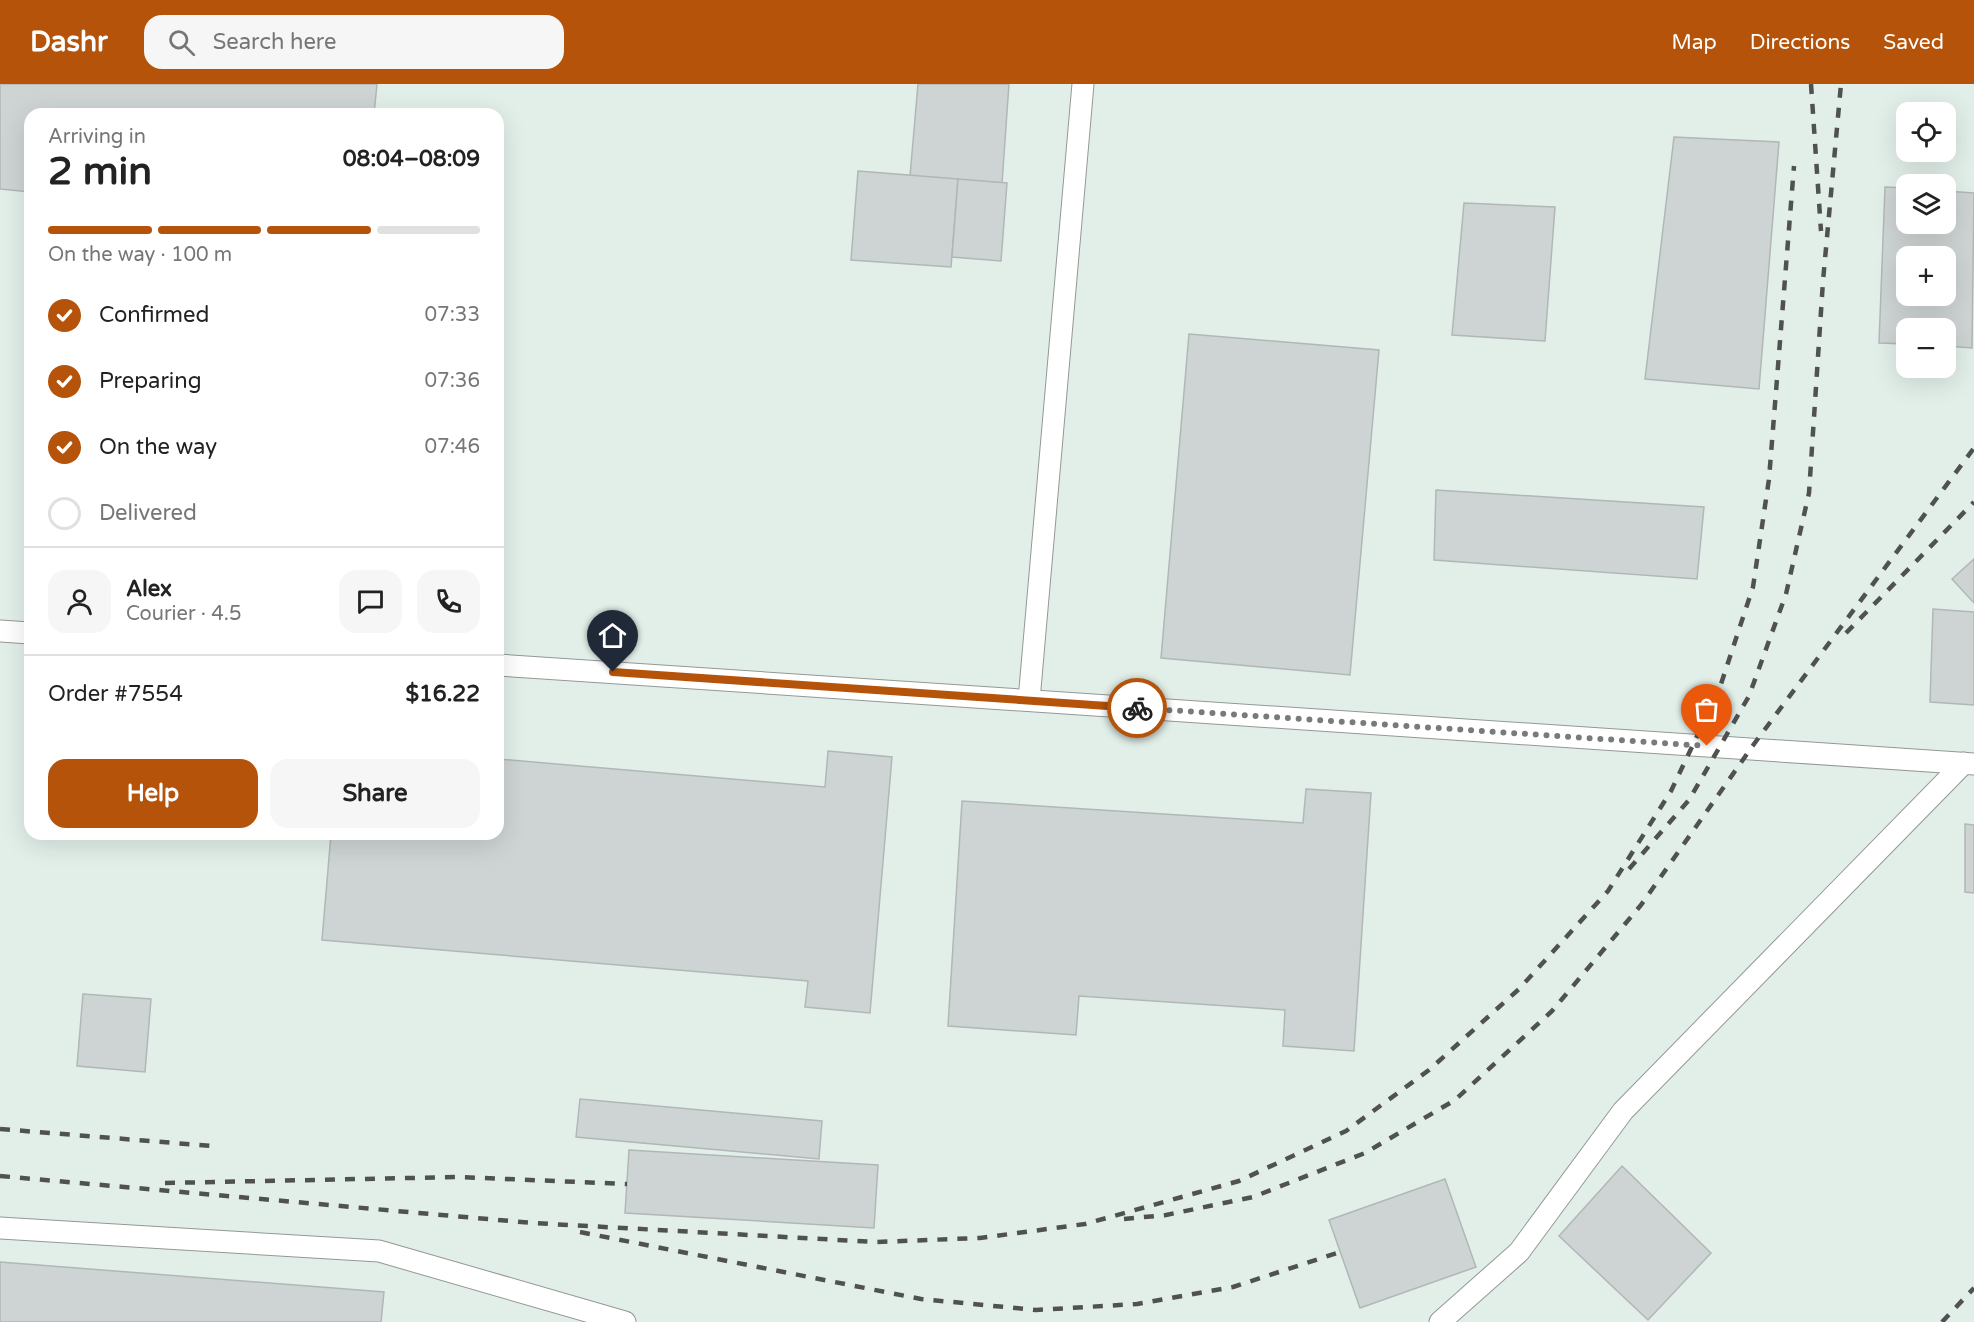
<!DOCTYPE html>
<html lang="en">
<head>
<meta charset="utf-8">
<style>
	body { margin:0; font-family:"Varela Round",sans-serif; background:#f6f6f6; color:#222; height:100vh; display:flex; flex-direction:column; font-size:22px; white-space:nowrap }
	* { box-sizing:border-box; margin:0 }
	p { font-size:20px; color:#767676 }
	.icon { flex:none; width:33px; height:33px; fill:none; stroke:currentColor; stroke-width:2; stroke-linecap:round; stroke-linejoin:round }
	.map { position:relative; flex:1; overflow:hidden }
	.panel { position:absolute; left:24px; top:24px; width:480px; height:732px; display:flex; flex-direction:column; background:#fff; border-radius:18px; box-shadow:0 6px 24px #0002 }
	.panel>* { flex:none }
	.tools { position:absolute; left:1896px; top:18px; display:grid; gap:12px }
	.tools a { display:grid; place-items:center; width:60px; height:60px; border-radius:12px; background:#fff; box-shadow:0 6px 24px #0002; font-size:30px }
	.pin { position:absolute; display:grid; place-items:center; width:51px; height:51px; color:#fff; margin:-62px -26px; border-radius:50% 50% 50% 0; rotate:-45deg; box-shadow:0 0 6px #0007 }
	.pin .icon { rotate:45deg }
	.courier { position:absolute; display:grid; place-items:center; width:60px; height:60px; margin:-30px; border:4px solid #b45309; border-radius:50%; background:#fff; color:#222; box-shadow:0 2px 8px #0007 }
	.headline em { font-style:normal; font-weight:800 }
	.headline div { display:flex; flex-direction:column-reverse }
	.headline { display:flex; align-items:center; justify-content:space-between; height:102px; padding:0 24px }
	h1 { font-size:39px; font-weight:800; line-height:45px }
	.bar { display:grid; grid-template-columns:repeat(4,1fr); gap:9px 6px; align-content:center; height:72px; padding:0 24px }
	.bar i { height:8px; border-radius:4px; background:#e0e0e0 }
	.bar .active { background:#b45309 }
	.bar p { grid-column:span 4 }
	.line { display:flex; align-items:center; gap:15px; padding:0 24px; border-top:2px solid #e0e0e0 }
	.line div { flex:1 }
	.round { display:grid; place-items:center; flex:none; width:63px; height:63px; border-radius:18px; background:#f6f6f6 }
	ol { padding:0 24px; list-style:none }
	li { display:flex; align-items:center; gap:18px; height:66px }
	li p { margin-inline-start:auto }
	li .icon { padding:6px; border-radius:50%; background:#b45309; color:#fff; stroke-width:4 }
	li:last-child { color:#767676 }
	li i { width:33px; height:33px; border:3px solid #e0e0e0; border-radius:50% }
	.primary-button { display:flex; gap:12px; margin-top:auto; padding:12px 24px }
	.primary-button a { flex:1; height:69px; border-radius:18px; background:#b45309; color:#fff; font-size:24px; font-weight:800; line-height:69px; text-align:center }
	.primary-button a+a { background:#f6f6f6; color:#222 }
	header { display:flex; align-items:center; gap:36px; box-sizing:border-box; height:84px; padding:0 30px; background:#b45309; color:#fff }
	header strong { font-size:28px }
	nav { display:flex; gap:33px; margin-inline-start:auto; font-size:21px }
	.search { width:420px; height:54px; background:#f6f6f6; display:flex; align-items:center; gap:15px; box-sizing:border-box; padding:0 21px; border-radius:18px; color:#767676; font-size:22px }
	.map>svg:first-child { display:block }
	.built { fill:#e2efe9; fill-rule:evenodd }
	.building { fill:#ced4d4; stroke:#b1b7b6; stroke-width:1.5; fill-rule:evenodd }
	.lines { fill:none; stroke-linecap:round; stroke-linejoin:round }
	.service-casing { stroke:#939896; stroke-width:23 }
	.service { stroke:#fff; stroke-width:21 }
	.rail { stroke:#505251; stroke-width:4.5; stroke-dasharray:10 10; stroke-linecap:butt }
	.done { stroke:#787b7a; stroke-width:6; stroke-dasharray:0 10.8 }
	.route { stroke:#b45309; stroke-width:8 }
</style>
</head>
<body>
<header>
<strong>Dashr</strong>
<div class="search"><svg class="icon" aria-label="search" viewBox="0 0 24 24"><circle cx="10" cy="10" r="6"/><path d="M15 15l6 6"/></svg>Search here</div>
<nav><a>Map</a><a>Directions</a><a>Saved</a></nav>
</header>
<div class="map">
<svg width="1974" height="1238" viewBox="0 0 1974 1238">
	<rect width="100%" height="100%" fill="#f4f9f7"/>
	<path class="built" d="M0,0H1974V1238H0ZM1906,28H1946V68H1906ZM30,30H498V750H30ZM1906,100H1946V140H1906ZM1906,172H1946V212H1906ZM1906,244H1946V284H1906Z"/>
	<g class="building">
		<path d="M0,0H377L374,30H30V108L0,105Z"/>
		<path d="M918,0H1009L1002,99L910,92Z"/>
		<path d="M1674,53L1779,58L1759,305L1645,295Z"/>
		<path d="M858,87L958,95L951,183L851,176Z"/>
		<path d="M958,95L1007,99L1001,177L952,173Z"/>
		<path d="M1885,103L1906,104V140H1946V107L1974,109L1972,264L1946,262V244H1906V260L1879,259ZM1906,172H1946V212H1906Z"/>
		<path d="M1464,119L1555,123L1545,257L1452,251Z"/>
		<path d="M1189,250L1379,266L1350,591L1161,574Z"/>
		<path d="M1436,406L1704,423L1697,495L1434,476Z"/>
		<path d="M1974,475V519L1952,495Z"/>
		<path d="M1933,525L1974,528V621L1930,618Z"/>
		<path d="M828,667L892,673L870,929L805,923L808,897L322,856L331,750H498V675L825,703Z"/>
		<path d="M1306,705L1371,709L1354,967L1283,962L1285,926L1079,912L1076,951L948,942L962,717L1303,739Z"/>
		<path d="M1965,740L1974,741V809L1965,808Z"/>
		<path d="M83,910L151,915L145,988L77,982Z"/>
		<path d="M580,1015L822,1037L819,1075L576,1053Z"/>
		<path d="M629,1066L878,1081L874,1144L625,1129Z"/>
		<path d="M1622,1082L1711,1169L1648,1236L1559,1152Z"/>
		<path d="M1445,1095L1476,1183L1360,1224L1329,1136Z"/>
		<path d="M0,1178L384,1208L381,1238H0Z"/>
	</g>
	<g class="lines">
		<g class="service-casing">
			<g id="service">
				<path d="M0,547L30,549"/>
				<path d="M498,581L1974,680"/>
				<path d="M1029,616L1083,0"/>
				<path d="M0,1144L379,1167L625,1238"/>
				<path d="M1440,1238L1519,1168L1623,1027L1964,679"/>
			</g>
		</g>
		<use href="#service" class="service"/>
		<g class="rail">
			<path d="M1811,0L1821,147"/>
			<path d="M1846,549L1974,418"/>
			<path d="M1629,785L1689,716L1749,612L1786,510L1809,409L1823,197L1841,0"/>
			<path d="M0,1045L212,1062"/>
			<path d="M0,1092L533,1139L875,1158L980,1154L1085,1140L1239,1097L1346,1047L1429,986L1519,905L1608,807L1671,707L1719,606L1753,503L1769,395L1794,82"/>
			<path d="M165,1099L459,1093L627,1100"/>
			<path d="M1124,1135L1166,1131L1253,1113L1365,1069L1455,1016L1552,927L1641,821L1754,660L1974,364"/>
			<path d="M580,1148L921,1215L1036,1226L1137,1220L1233,1203L1340,1168"/>
			<path d="M1942,1238L1974,1204"/>
		</g>
	</g>
	<g class="lines">
		<path class="done" d="M1137,624L1707,662"/>
		<path class="route" d="M613,588L1137,624"/>
	</g>
</svg>
<div class="tools">
<a><svg class="icon" aria-label="locate" viewBox="0 0 24 24"><circle cx="12" cy="12" r="6"/><path d="M12 2v4M12 18v4M2 12h4M18 12h4"/></svg></a>
<a><svg class="icon" aria-label="layers" viewBox="0 0 24 24"><path d="M12 4l9 5-9 5-9-5zM3 14l9 5 9-5"/></svg></a>
<a>+</a>
<a>−</a>
</div>
<div class="pin" style="left:1707px;top:662px;background:#ea580c"><svg class="icon" aria-label="bag" viewBox="0 0 24 24"><path d="M5 8h14l-1 12H6zM9 8a3 3 0 0 1 6 0"/></svg></div>
<div class="pin" style="left:613px;top:588px;background:#1f2937"><svg class="icon" aria-label="home" viewBox="0 0 24 24"><path d="M3 11l9-7 9 7M6 9v11h12V9"/></svg></div>
<div class="courier" style="left:1137px;top:624px"><svg class="icon" aria-label="bike" viewBox="0 0 24 24"><circle cx="6" cy="16" r="4"/><circle cx="18" cy="16" r="4"/><path d="M6 16l4-8h5l3 8M10 8l3 8H6M13 5h3"/></svg></div>
<section class="panel">
<div class="headline"><div><h1>2 min</h1><p>Arriving in</p></div><em>08:04–08:09</em></div>
<div class="bar"><i class="active"></i><i class="active"></i><i class="active"></i><i></i><p>On the way · 100 m</p></div>
<ol>
<li><svg class="icon" aria-label="check" viewBox="0 0 24 24"><path d="M5 12l5 5 9-10"/></svg>Confirmed<p>07:33</p></li>
<li><svg class="icon" aria-label="check" viewBox="0 0 24 24"><path d="M5 12l5 5 9-10"/></svg>Preparing<p>07:36</p></li>
<li><svg class="icon" aria-label="check" viewBox="0 0 24 24"><path d="M5 12l5 5 9-10"/></svg>On the way<p>07:46</p></li>
<li><i></i>Delivered</li>
</ol>
<div class="line" style="height:108px"><a class="round"><svg class="icon" aria-label="person" viewBox="0 0 24 24"><circle cx="12" cy="8" r="4"/><path d="M4 21q1-7 8-7t8 7"/></svg></a><div><b>Alex</b><p>Courier · 4.5</p></div><a class="round"><svg class="icon" aria-label="chat" viewBox="0 0 24 24"><path d="M4 5h16v11H9l-5 4z"/></svg></a><a class="round"><svg class="icon" aria-label="phone" viewBox="0 0 24 24"><path d="M5 4h4l2 5-3 2q2 4 5 5l2-3 5 2v4C11 20 4 13 5 4z"/></svg></a></div>
<div class="line" style="height:78px"><div>Order #7554</div><b>$16.22</b></div>
<div class="primary-button"><a>Help</a><a>Share</a></div>
</section>
</div>
</body>
</html>
